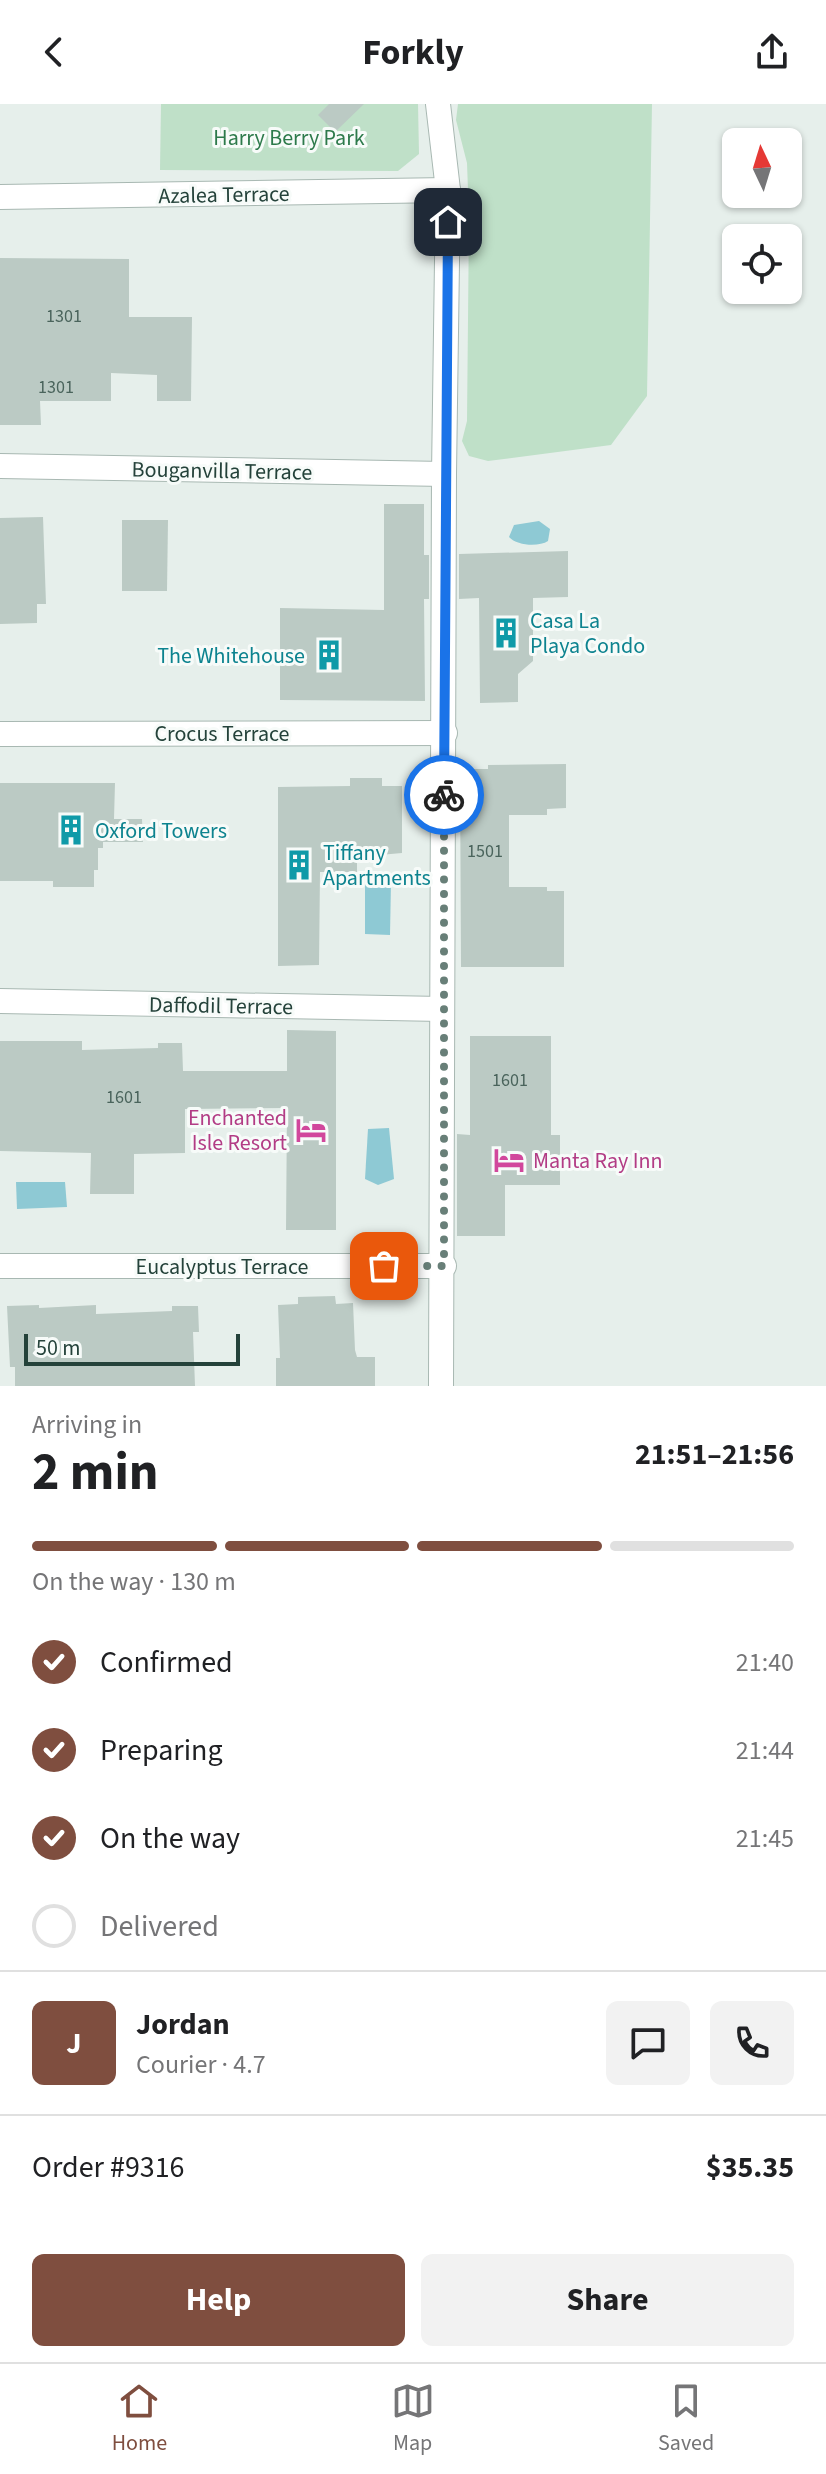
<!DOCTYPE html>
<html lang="en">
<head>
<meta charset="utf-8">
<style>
	body { margin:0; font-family:"Source Sans 3",sans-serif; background:#f2f2f2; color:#202124; height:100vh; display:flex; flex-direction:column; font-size:30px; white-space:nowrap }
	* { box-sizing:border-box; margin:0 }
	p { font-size:26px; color:#757577 }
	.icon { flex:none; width:44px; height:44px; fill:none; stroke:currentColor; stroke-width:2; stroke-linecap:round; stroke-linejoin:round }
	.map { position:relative; height:1282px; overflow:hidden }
	.panel { display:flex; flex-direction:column; background:#fff; flex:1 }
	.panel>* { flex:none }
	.needle { width:52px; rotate:356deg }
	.buttons { position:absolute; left:722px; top:24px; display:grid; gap:16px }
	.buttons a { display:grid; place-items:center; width:80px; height:80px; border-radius:12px; background:#fff; box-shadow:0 2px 6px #0004; font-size:40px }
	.scale { position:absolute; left:24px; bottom:20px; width:216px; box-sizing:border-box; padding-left:8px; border:4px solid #24423a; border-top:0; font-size:22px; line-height:28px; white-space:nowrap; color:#24423a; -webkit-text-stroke:6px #f7fbf9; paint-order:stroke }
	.pin { position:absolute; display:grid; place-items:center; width:68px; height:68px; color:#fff; margin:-34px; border-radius:16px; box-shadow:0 4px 12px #0006 }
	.courier { position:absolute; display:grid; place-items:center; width:80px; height:80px; margin:-40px; border:6px solid #1a73e8; border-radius:50%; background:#fff; color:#222; box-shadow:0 2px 10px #0007 }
	.overview em { font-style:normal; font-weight:700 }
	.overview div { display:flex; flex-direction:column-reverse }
	.overview { display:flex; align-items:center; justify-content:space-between; height:136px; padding:0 32px }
	h1 { font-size:52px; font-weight:700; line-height:60px }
	.bar { display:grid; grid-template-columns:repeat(4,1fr); gap:12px 8px; align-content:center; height:96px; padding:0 32px }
	.bar i { height:10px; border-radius:6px; background:#e0e0e0 }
	.bar .on { background:#7f4e3f }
	.bar p { grid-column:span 4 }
	.line { display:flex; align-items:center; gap:20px; padding:0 32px; border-top:2px solid #e0e0e0 }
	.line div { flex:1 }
	.round { display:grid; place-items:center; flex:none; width:84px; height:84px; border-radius:12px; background:#f2f2f2 }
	ol { padding:0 32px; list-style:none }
	li { display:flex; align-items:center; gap:24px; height:88px }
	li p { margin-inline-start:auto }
	li .icon { padding:8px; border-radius:50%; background:#7f4e3f; color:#fff; stroke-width:4 }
	li:last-child { color:#757577 }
	li i { width:44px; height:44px; border:4px solid #e0e0e0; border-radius:50% }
	.action { display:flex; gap:16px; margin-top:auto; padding:16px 32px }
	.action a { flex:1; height:92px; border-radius:12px; background:#7f4e3f; color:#fff; font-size:32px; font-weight:700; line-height:92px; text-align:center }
	.action a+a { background:#f2f2f2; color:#202124 }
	header { display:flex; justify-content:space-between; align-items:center; height:104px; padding:0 32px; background:#fff; font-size:36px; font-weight:700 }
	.tab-bar { display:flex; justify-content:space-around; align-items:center; height:112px; border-top:2px solid #e0e0e0; background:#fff; font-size:22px; color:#757577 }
	.tab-bar a { display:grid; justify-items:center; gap:4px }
	.tab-bar .on { color:#7f4e3f }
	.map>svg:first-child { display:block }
	.green { fill:#bfe0c8 }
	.water { fill:#8ec9d4 }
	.building { fill:#bbcac4 }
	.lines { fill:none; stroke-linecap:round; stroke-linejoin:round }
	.street-casing { stroke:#a8b8b2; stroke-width:26 }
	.street { stroke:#fff; stroke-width:24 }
	.done { stroke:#687f78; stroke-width:8; stroke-dasharray:0 14.4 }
	.route { stroke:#1a73e8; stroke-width:10 }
	.labels { text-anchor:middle; stroke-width:6; stroke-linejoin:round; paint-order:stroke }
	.number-label { font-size:18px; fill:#4a645c }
	.park-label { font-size:22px; fill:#2d7a4b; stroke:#f7fbf9 }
	.street-label { font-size:22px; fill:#24423a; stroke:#f7fbf9 }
	.culture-label { font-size:22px; fill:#0d838f; stroke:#f7fbf9; text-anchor:start }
	.hotel-label { font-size:22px; fill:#b23c85; stroke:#f7fbf9; text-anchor:end }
</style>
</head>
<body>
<header><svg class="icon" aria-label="back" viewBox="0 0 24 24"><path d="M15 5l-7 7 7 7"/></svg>Forkly<svg class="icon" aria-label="share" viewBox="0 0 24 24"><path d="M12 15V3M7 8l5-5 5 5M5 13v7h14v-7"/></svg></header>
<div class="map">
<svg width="826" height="1282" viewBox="0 0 826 1282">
	<rect width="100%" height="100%" fill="#e6efeb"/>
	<g class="green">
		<path d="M161,0H418L419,50L398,67L160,66Z"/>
		<path d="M458,0H652L647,292L611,341L488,357L469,352L462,337L467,317L469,114L467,59L456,16Z"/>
	</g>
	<g class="water">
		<path d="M539,417L550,425L548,437C539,443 517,442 509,433L514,421Z"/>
		<path d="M365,777H391L390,831L365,830Z"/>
		<path d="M389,1024L394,1075L378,1081L365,1075L368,1025Z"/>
		<path d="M16,1078H65L67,1103L17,1105Z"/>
	</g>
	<g class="building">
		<path d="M329,0H364L335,28L318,11Z"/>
		<path d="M0,154L129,155V213H192L191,297H157V271L111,269V297H40L41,321H0Z"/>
		<path d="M384,400H424V451H429V495H424L425,597L280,596V504L384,506Z"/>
		<path d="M43,413L46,500H37V519L0,520V414Z"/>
		<path d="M122,416H168L167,487H122Z"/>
		<path d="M568,447V493L533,494V557L518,570V598L480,599L479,494L459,495V450Z"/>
		<path d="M566,660V704L547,705V711H509V783H547V787H564V863H461L460,665H488V661Z"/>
		<path d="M350,674H382V682H402V749L357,753V768H320L319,861L278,862V683L350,682Z"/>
		<path d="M0,679H115L114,715H142L143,738H103V744H98V766H94V783H53V777H0Z"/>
		<path d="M287,926L336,927V1126H286L287,1004L185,1005V1049L134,1050V1090H90L91,1049L0,1047V937H82V946L158,944V939H182L183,967H287Z"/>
		<path d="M470,932H551V1031H560V1081H505V1132H457V1030L470,1031Z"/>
		<path d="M335,1192L336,1200L353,1199L355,1246L357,1253H375V1282H276V1254H280L278,1201L298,1200V1193Z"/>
		<path d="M39,1201V1204L96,1201V1210L172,1207V1202H198L199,1228H193L195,1282H15V1263H10L7,1202Z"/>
	</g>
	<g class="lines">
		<g class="street-casing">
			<g id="street">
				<path d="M438,0L448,86L444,370L441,1282"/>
				<path d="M0,93L448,86"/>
				<path d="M0,362L444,370"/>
				<path d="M0,630L445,629"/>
				<path d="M0,897L442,905"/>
				<path d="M0,1162H444"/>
			</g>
		</g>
		<use href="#street" class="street"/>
	</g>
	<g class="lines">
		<path class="done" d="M384,1162H444V691"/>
		<path class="route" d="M444,691L448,118"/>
	</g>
	<defs>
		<g id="building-bare" transform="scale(2.4)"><path d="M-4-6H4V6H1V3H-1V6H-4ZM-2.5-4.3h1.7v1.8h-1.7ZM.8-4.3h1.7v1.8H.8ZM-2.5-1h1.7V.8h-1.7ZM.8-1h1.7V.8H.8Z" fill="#0f9aa8" stroke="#f7fbf9" stroke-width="2.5" paint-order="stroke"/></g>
		<g id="hotel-bare" transform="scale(2.4)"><path d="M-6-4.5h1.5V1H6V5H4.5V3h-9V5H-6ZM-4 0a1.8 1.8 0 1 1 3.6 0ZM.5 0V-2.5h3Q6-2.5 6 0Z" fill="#d1479c" stroke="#f7fbf9" stroke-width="2.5" paint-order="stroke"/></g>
	</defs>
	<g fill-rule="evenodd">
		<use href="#building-bare" x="506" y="529"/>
		<use href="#building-bare" x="329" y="551"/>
		<use href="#building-bare" x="71" y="726"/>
		<use href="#building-bare" x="299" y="761"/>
		<use href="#hotel-bare" x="311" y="1026"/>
		<use href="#hotel-bare" x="509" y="1056"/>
	</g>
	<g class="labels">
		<g class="number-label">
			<text x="64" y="218">1301</text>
			<text x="56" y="289">1301</text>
			<text x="485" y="753">1501</text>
			<text x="510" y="982">1601</text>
			<text x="124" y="999">1601</text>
		</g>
		<g class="park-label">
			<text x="289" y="41">Harry Berry Park</text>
		</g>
		<g class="street-label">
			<text transform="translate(224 90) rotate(-1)" y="8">Azalea Terrace</text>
			<text transform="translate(222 366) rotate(1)" y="8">Bouganvilla Terrace</text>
			<text x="222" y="637">Crocus Terrace</text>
			<text transform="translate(221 901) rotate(1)" y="8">Daffodil Terrace</text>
			<text x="222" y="1170">Eucalyptus Terrace</text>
		</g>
		<g class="culture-label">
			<text x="530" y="524">Casa La<tspan x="530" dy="25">Playa Condo</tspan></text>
			<text x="305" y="559" text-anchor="end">The Whitehouse</text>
			<text x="95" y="734">Oxford Towers</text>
			<text x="323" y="756">Tiffany<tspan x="323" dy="25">Apartments</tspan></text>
		</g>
		<g class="hotel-label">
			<text x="287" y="1021">Enchanted<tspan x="287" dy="25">Isle Resort</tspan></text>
			<text x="533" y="1064" text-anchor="start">Manta Ray Inn</text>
		</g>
	</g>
</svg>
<div class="buttons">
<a><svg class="needle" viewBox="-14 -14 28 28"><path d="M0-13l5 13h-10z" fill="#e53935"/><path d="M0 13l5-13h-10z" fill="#757577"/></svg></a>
<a><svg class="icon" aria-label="locate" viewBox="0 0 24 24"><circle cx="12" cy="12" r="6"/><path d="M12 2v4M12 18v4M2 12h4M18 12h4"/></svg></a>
</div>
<div class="scale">50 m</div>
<div class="pin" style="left:384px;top:1162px;background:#ea580c"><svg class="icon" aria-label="bag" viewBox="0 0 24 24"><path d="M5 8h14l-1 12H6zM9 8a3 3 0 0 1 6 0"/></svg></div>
<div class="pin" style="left:448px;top:118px;background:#1f2937"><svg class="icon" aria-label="home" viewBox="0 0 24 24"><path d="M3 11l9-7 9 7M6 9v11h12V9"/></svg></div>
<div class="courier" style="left:444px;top:691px"><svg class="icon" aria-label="bike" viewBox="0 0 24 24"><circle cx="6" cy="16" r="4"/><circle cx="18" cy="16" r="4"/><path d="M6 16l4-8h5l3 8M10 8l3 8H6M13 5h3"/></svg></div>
</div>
<section class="panel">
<div class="overview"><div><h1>2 min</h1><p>Arriving in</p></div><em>21:51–21:56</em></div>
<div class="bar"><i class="on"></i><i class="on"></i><i class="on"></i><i></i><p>On the way · 130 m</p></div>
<ol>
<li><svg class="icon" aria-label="check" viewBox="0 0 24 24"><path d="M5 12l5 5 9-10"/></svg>Confirmed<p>21:40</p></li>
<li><svg class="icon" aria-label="check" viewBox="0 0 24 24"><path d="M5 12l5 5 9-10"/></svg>Preparing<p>21:44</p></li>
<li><svg class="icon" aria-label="check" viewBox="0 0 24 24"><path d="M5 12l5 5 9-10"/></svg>On the way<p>21:45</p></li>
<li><i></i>Delivered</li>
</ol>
<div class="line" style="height:144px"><b class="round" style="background:#7f4e3f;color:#fff">J</b><div><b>Jordan</b><p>Courier · 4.7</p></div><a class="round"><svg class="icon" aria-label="chat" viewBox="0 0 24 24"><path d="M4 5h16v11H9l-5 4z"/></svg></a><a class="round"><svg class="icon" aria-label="phone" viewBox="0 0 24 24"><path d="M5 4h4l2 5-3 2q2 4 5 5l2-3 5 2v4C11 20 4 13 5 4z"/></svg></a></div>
<div class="line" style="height:104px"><div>Order #9316</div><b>$35.35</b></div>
<div class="action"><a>Help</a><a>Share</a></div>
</section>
<nav class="tab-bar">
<a class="on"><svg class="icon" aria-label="home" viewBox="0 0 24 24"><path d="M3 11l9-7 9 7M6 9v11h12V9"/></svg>Home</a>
<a><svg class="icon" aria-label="map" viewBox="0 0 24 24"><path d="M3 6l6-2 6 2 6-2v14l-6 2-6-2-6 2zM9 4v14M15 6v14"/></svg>Map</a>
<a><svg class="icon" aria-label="saved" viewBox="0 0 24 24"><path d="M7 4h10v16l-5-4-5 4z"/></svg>Saved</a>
</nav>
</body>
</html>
